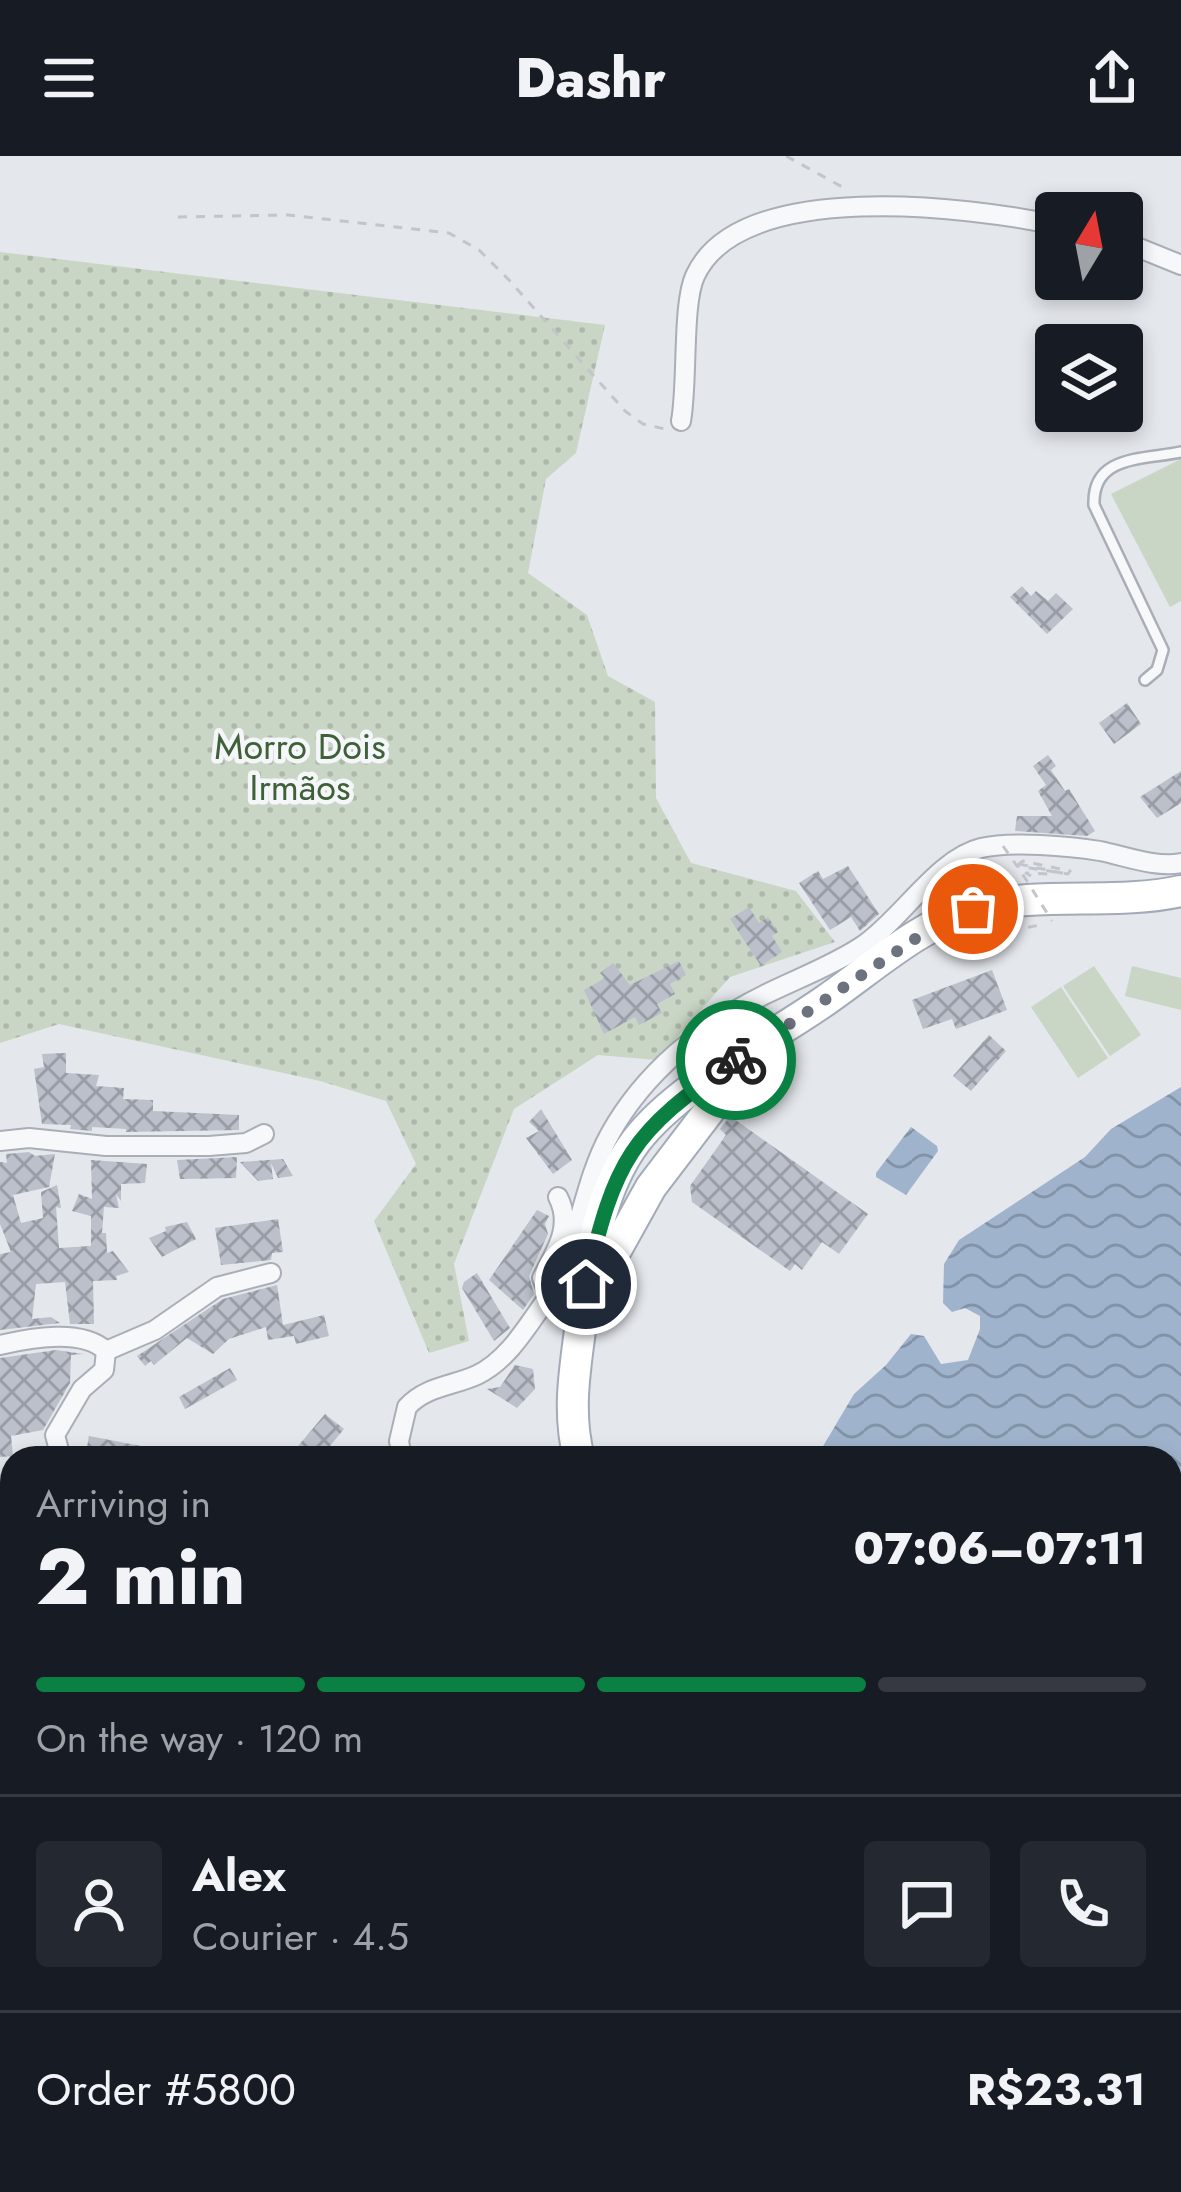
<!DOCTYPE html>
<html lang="en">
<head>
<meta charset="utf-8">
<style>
	body { margin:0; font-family:Jost,sans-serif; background:#242831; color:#f1f3f6; height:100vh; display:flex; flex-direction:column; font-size:45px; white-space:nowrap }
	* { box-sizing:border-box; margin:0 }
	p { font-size:39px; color:#9ea1a6 }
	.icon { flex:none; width:66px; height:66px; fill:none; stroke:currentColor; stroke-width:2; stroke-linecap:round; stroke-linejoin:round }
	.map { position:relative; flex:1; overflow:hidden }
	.panel { position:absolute; left:0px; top:1290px; width:1182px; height:747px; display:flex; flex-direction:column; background:#171b24; border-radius:36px 36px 0 0; box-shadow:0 6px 18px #0003 }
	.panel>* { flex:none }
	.needle { width:78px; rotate:10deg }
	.fabs { position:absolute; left:1035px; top:36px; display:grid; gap:24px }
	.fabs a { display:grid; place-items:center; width:108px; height:108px; border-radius:12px; background:#171b24; box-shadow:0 6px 18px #0003; font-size:60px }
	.pin { position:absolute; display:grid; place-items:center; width:102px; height:102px; color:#fff; margin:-51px; border:6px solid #fff; border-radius:50%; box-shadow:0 3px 12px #0007 }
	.courier { position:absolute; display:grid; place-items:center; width:120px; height:120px; margin:-60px; border:9px solid #0b8043; border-radius:50%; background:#fff; color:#222; box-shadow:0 3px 15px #0007 }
	.head em { font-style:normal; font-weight:800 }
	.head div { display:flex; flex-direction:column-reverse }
	.head { display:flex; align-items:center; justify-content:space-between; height:204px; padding:0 36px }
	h1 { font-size:78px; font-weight:800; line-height:90px }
	.bar { display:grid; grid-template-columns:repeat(4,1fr); gap:18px 12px; align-content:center; height:144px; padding:0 36px }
	.bar i { height:15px; border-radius:9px; background:#363941 }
	.bar .on { background:#0b8043 }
	.bar p { grid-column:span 4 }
	.line { display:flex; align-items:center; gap:30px; padding:0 36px; border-top:3px solid #363941 }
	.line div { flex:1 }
	.round { display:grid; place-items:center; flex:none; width:126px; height:126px; border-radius:12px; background:#242831 }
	header { display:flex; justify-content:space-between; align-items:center; height:156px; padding:0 36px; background:#171b24; font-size:54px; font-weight:800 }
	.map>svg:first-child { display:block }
	.green { fill:#c9d6c5 }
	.park { fill:url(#park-dots) }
	.water { fill:url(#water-waves) }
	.building { fill:url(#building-cross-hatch) }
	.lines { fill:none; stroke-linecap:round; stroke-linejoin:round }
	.service-casing { stroke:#a9aeb7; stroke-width:14 }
	.minor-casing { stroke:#a9aeb7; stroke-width:22 }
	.primary-casing { stroke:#a3abb8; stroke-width:34 }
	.path { stroke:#c2c5cb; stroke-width:3; stroke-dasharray:9 9; stroke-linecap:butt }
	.service { stroke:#f7f8fa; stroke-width:9 }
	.minor { stroke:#f7f8fa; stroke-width:18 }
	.primary { stroke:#fff; stroke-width:30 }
	.path-bridge { stroke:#c2c5cb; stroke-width:3; stroke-dasharray:9 9; stroke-linecap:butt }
	.done { stroke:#6c737f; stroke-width:12; stroke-dasharray:0 21.6 }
	.route { stroke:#0b8043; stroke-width:15 }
	.labels { text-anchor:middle; stroke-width:9; stroke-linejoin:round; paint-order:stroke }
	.park-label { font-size:36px; fill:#3f6138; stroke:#f4f6f9 }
</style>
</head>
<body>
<header><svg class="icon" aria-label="menu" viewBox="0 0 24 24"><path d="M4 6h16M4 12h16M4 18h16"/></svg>Dashr<svg class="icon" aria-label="share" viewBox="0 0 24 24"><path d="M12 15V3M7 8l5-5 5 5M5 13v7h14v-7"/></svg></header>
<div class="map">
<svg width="1181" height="2036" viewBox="0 0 1181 2036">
	<defs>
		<pattern id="park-dots" width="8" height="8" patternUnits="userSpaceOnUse" patternTransform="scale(3)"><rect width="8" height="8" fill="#c9d6c5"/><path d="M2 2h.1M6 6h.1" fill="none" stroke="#adb8ab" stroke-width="1.8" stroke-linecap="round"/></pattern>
		<pattern id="water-waves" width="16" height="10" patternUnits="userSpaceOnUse" patternTransform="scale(3)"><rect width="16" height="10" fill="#9fb4cc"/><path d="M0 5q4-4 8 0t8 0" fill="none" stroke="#8293a7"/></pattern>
		<pattern id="building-cross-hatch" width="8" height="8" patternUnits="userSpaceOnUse" patternTransform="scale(3)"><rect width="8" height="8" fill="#bbc0ca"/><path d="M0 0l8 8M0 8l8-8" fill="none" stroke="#989da6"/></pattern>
	</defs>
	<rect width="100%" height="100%" fill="#e4e7ec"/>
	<g class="green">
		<path d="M1181,303V445L1170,451L1111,338Z"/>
		<path d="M1094,810L1141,879L1110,900L1063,830Z"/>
		<path d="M1132,810L1181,822V854L1125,840Z"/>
		<path d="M1061,831L1108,902L1078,922L1031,851Z"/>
	</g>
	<path class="park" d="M0,96L605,169L576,297L546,323L528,417L587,459L608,520L655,546L656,642L691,707L796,735L835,786L730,821L657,904L598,899L514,953L454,1108L469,1185L429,1197L374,1065L416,1008L386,945L320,925L59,868L0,887Z"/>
	<g class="water">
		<path d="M1181,931V2036H400L417,2025H1170V1302H816L854,1238L886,1209L911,1178L924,1180L941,1208L968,1204L980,1173V1160L965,1152L952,1156L943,1147L944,1108L959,1084L1085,1001L1111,973Z"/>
		<path d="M911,971L937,990L938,995L906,1039L876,1021V1017Z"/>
	</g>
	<g class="building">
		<path d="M1022,430L1031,440L1036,435L1048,445L1056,437L1073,453L1047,478L1010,441Z"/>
		<path d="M1127,547L1141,568L1114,588L1099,567Z"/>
		<path d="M1048,599L1056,610L1051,614L1065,635L1069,633L1095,675L1087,680L1015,675L1017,660H1052L1038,635L1046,629L1033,610Z"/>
		<path d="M1181,615V647L1157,662L1140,641Z"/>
		<path d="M848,710L879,758L860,775L851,761L830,774L799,727L818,715L823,723Z"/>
		<path d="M749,751L759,767L768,761L778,776L772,780L782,796L761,810L730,763Z"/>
		<path d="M679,805L686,819L670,828L675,838L657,848L662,857L639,869L635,861L604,878L584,834L605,822L600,817L613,807L630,829Z"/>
		<path d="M992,814L1007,854L956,873L952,863L923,873L912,844Z"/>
		<path d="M989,879L1006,895L971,935L953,920Z"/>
		<path d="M66,897V917L99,919L96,930L124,932L123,943L153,944V955L239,959V974L126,976V973L92,971V975L70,973L71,969L42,968L34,913L44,911L42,898Z"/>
		<path d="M541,953L572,1004L553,1018L526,982L539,975L529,966Z"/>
		<path d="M730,960L868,1058L839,1098L822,1086L802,1114L795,1108L790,1115L692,1046L690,1030L726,979L720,973Z"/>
		<path d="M29,996L35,1000L55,998L49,1031L13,1039L21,1067L43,1062L41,1036L57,1029L61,1052L56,1051L59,1092L91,1090V1060L72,1055L79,1038L92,1043L91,1004L147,1008L145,1027L121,1028V1045L116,1038L119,1052L104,1051L102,1077H106L107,1097L113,1095L129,1116L116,1120L117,1124L93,1125L94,1168H70L65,1126L36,1128L32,1163L51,1161L60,1167L0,1174V1098L11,1096L0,1068V1006L7,1007L6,998Z"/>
		<path d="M237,1001L236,1022L180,1023L177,1004Z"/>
		<path d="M283,1003L293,1020L278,1022L271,1007L273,1023L258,1025L240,1006Z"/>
		<path d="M537,1054L549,1060L545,1068L548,1078L529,1120L534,1138L523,1154L489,1124Z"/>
		<path d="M278,1063L283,1096L272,1097L271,1104L221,1109L215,1072Z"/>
		<path d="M187,1066L196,1083L162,1101L149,1082L166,1075L165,1071Z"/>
		<path d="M477,1117L510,1172L494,1185L462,1132L464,1126Z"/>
		<path d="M277,1129L283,1169L324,1159L329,1180L296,1188L294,1180L268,1184L266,1171L229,1183L213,1198L187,1182L154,1209L151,1205L145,1210L137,1200L223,1143Z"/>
		<path d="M56,1194L84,1198L71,1199L70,1227L43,1274L11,1280L13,1300L0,1301V1202Z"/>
		<path d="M515,1209L533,1213L535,1233L517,1252L487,1233L500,1231Z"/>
		<path d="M230,1212L237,1224L185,1253L179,1241Z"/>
		<path d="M325,1258L344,1273L320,1302H288Z"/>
		<path d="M89,1280L172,1296V1302H85Z"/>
	</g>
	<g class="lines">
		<g class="service-casing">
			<path id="service" d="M1145,524L1157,514L1163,494L1094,349C1092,299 1142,304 1181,296"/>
		</g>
		<g class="minor-casing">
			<g id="minor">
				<path d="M1122,85L1181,109"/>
				<path d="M681,265C688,227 682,148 695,120C740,21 971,51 1056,69"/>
				<path d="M0,985L29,982L106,990H209L246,987L264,978"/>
				<path d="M549,1140C580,1088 581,1031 610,978C644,917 701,870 764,839C796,823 832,810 862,790C900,765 938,702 981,692C1012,685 1069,690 1100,695C1125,700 1156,712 1181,707"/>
				<path d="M0,1189C30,1182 82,1172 106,1195"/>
				<path d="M106,1195L155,1174L217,1131L271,1117"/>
				<path d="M61,1302L55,1279L82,1233L104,1214L106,1195"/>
				<path d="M402,1302L399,1285L407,1251C426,1230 453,1230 477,1219C509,1204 529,1167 549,1140L542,1122C556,1095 573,1070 558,1041"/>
				<path d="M0,1385L12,1382"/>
				<path d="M0,1514L12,1501"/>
			</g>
		</g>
		<g class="primary-casing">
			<g id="primary">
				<path d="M601,1121L651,1031L741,913"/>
				<path d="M579,1302C567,1256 575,1213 581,1167C588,1108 599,1034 636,985C678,930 769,884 826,844C871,813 919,769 973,753C1040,734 1113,750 1181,735"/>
				<path d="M0,1968L12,1954"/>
			</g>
		</g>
		<g class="path">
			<path d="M786,0L846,33"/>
			<path d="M178,61L288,59L449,77L479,94L509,124L625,255L643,268L665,273"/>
			<path d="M1019,708L1071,719"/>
			<path d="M1031,720L1026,717L1050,718"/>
			<path d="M1016,770L1005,776L1045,768"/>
			<path d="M0,1739L12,1740"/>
			<path d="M0,1896L8,1908"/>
			<path d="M0,1915L12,1907"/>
		</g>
		<use href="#service" class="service"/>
		<use href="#minor" class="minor"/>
		<use href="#primary" class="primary"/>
		<path class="path-bridge" d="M1003,690L1017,710L1068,718L1070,715L1023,705L1019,708L1020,714L1052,765"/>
	</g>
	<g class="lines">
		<path class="done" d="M736,904L924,777L973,753"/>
		<path class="route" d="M586,1128C615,1003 630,977 736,904"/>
	</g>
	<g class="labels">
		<g class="park-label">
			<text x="300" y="603">Morro Dois<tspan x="300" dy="41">Irmãos</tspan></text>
		</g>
	</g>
</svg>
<div class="fabs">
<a><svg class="needle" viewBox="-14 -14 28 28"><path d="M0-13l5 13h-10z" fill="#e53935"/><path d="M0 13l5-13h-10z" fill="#9ea1a6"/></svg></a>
<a><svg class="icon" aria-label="layers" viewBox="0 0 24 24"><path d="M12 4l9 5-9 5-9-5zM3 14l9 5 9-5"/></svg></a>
</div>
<div class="pin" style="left:973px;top:753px;background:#ea580c"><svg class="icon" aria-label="bag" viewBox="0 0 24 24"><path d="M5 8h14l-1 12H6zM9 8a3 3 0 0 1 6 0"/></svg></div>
<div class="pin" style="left:586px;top:1128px;background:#1f2937"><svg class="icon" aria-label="home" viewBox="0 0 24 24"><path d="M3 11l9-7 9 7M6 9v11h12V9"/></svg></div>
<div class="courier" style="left:736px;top:904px"><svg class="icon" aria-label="bike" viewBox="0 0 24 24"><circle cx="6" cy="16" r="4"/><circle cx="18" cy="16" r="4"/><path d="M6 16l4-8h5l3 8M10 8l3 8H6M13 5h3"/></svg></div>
<section class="panel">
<div class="head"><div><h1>2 min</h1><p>Arriving in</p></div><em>07:06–07:11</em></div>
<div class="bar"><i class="on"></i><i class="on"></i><i class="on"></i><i></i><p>On the way · 120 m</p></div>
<div class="line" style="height:216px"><a class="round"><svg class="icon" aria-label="person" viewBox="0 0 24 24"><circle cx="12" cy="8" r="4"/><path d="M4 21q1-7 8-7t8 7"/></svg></a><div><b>Alex</b><p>Courier · 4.5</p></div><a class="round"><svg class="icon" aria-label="chat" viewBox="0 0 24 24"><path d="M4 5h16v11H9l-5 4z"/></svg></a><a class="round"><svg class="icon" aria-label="phone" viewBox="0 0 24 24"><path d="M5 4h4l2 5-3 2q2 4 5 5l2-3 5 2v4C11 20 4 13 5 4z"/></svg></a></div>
<div class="line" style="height:156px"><div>Order #5800</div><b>R$23.31</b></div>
</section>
</div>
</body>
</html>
